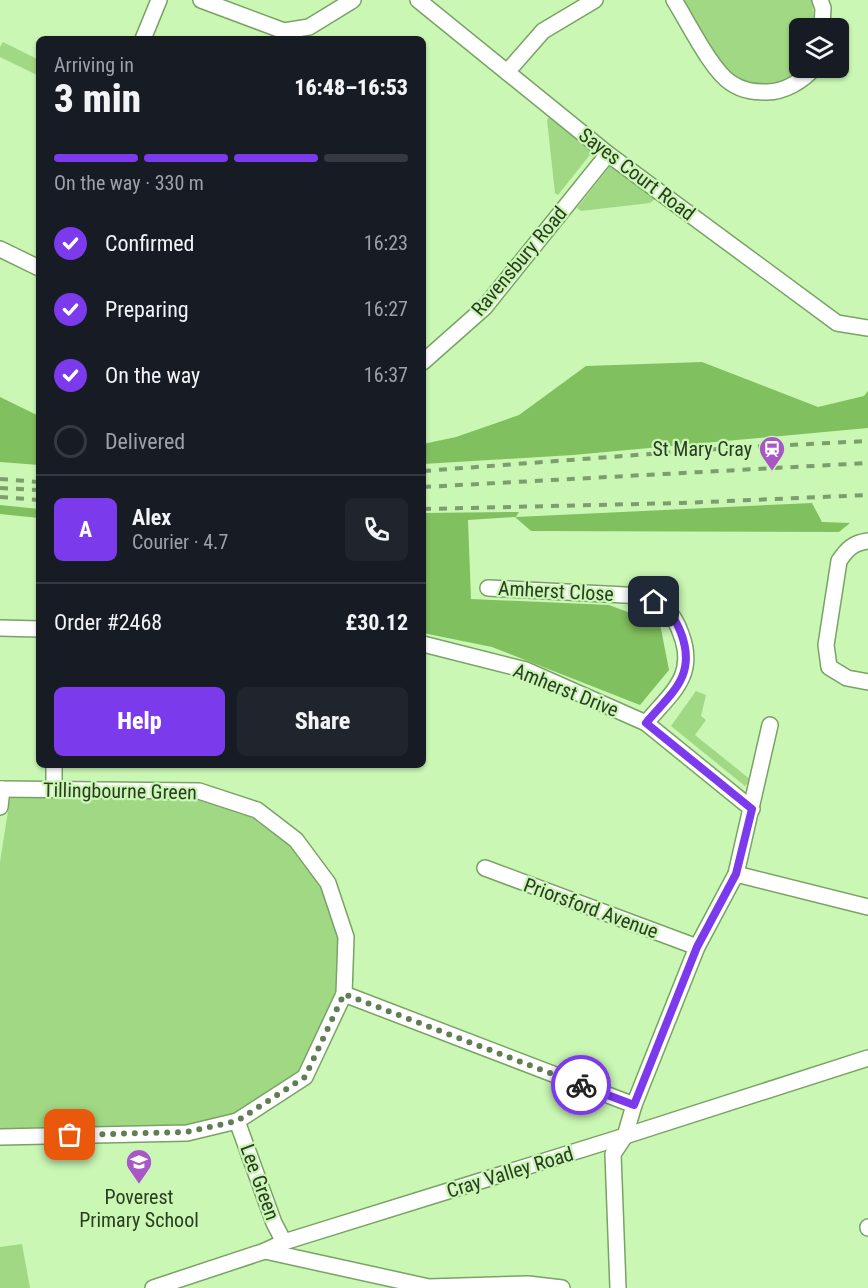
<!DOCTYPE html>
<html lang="en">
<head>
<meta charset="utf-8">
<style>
	body { margin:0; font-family:"Roboto Condensed",sans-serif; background:#20242c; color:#f1f3f6; height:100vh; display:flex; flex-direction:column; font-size:22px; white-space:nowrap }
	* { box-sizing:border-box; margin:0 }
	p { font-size:20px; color:#9ea1a6 }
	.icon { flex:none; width:33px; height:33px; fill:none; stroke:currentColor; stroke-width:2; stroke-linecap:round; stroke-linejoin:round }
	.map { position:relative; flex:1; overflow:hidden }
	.drawer { position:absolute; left:36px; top:36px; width:390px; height:732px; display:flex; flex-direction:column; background:#171b24; border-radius:9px; box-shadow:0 2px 4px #0004 }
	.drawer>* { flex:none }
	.controls { position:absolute; left:789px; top:18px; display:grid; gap:12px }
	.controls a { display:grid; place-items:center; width:60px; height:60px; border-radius:9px; background:#171b24; box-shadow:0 2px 4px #0004; font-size:30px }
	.pin { position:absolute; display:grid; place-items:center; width:51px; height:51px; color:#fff; margin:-26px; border-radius:12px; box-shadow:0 3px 9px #0006 }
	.courier { position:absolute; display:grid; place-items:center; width:60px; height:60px; margin:-30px; border:4px solid #7c3aed; border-radius:50%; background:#fff; color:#222; box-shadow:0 2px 8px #0007 }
	.head em { font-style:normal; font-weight:800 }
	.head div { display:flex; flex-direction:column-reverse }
	.head { display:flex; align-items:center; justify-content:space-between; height:102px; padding:0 18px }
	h1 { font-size:39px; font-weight:800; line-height:45px }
	.bar { display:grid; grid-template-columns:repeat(4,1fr); gap:9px 6px; align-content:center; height:72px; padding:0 18px }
	.bar i { height:8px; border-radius:4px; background:#363941 }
	.bar .on { background:#7c3aed }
	.bar p { grid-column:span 4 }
	.line { display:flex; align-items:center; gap:15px; padding:0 18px; border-top:2px solid #363941 }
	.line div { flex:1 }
	.round { display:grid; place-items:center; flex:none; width:63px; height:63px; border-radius:9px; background:#20242c }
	ol { padding:0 18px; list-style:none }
	li { display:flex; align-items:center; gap:18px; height:66px }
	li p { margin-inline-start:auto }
	li .icon { padding:6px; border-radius:50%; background:#7c3aed; color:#fff; stroke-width:4 }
	li:last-child { color:#9ea1a6 }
	li i { width:33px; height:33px; border:3px solid #363941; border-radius:50% }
	.action { display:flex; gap:12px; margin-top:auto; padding:12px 18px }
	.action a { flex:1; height:69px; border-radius:9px; background:#7c3aed; color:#fff; font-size:24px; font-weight:800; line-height:69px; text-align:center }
	.action a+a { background:#20242c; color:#f1f3f6 }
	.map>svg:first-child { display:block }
	.green { fill:#a1d884 }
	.forest { fill:#81c05e }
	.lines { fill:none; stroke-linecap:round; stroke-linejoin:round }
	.minor-casing { stroke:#79a364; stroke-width:18 }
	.minor { stroke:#fff; stroke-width:15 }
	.rail { stroke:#7d9d6d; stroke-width:4; stroke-dasharray:8 8; stroke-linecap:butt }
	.done { stroke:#627d54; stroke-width:6; stroke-dasharray:0 10.8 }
	.route { stroke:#7c3aed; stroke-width:8 }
	.labels { text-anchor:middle; stroke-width:4.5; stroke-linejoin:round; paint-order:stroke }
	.street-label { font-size:20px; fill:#2a3c21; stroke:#caf7b4 }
	.poi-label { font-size:20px; fill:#2a3c21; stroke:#caf7b4; text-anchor:end }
</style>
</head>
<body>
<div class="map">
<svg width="868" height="1288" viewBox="0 0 868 1288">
	<rect width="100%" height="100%" fill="#caf7b4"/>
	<g class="green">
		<path d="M684,0H812L815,28H800C800,39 802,67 796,73C792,77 785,79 780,82C734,105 702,30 684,0Z"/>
		<path d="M3,42L39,60V76L0,57V47Z"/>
		<path d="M549,117L593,151L558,195L555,193L547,120Z"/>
		<path d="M611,165L655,199L650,203L581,211L577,208Z"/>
		<path d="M696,691L706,695L701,716L706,720L695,735L751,780L745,786L671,726Z"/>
		<path d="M11,792L197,796L265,822L295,846L323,886L339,937L337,1001L300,1072L253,1108L197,1127L0,1131V862Z"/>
		<path d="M22,1244L30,1288H0V1247Z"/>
	</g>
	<g class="forest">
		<path d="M702,362L818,407L864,396L868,391V428L573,455L423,464V444L456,437L519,415L586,366Z"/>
		<path d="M0,397L39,416V465L0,462Z"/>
		<path d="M812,503L822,522L850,523L839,532L531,531L515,517L468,520L471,599L609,605L660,624L669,670L640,705L492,647L423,633V513L519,512L516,517Z"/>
		<path d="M0,505L39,509V518L0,514Z"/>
	</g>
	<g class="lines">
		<g class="minor-casing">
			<g id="minor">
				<path d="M201,0L284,31L309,27L353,0"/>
				<path d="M418,0L608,154L837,323L868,328"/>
				<path d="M674,0C688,22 711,70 731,83C743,91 754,92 767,92C784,92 803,81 814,68"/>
				<path d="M820,0L823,8L822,28"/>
				<path d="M143,39L159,0"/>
				<path d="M507,72L543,31L595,0"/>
				<path d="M0,249L39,268"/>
				<path d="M423,362L484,308L608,154"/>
				<path d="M868,541C853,543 847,549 839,561L826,645L829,667L847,678L868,682"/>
				<path d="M488,588L644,596C665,607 673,611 681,634C697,676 671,693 646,723"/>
				<path d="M0,628L39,629"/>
				<path d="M423,644L526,670L646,723L752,809"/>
				<path d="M0,789L199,791L257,810L296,840L328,883L346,937L344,994L305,1077L237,1121L187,1133L0,1137"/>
				<path d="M54,789V765"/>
				<path d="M0,807L2,789"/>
				<path d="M485,868L697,947"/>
				<path d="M736,874L868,907"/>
				<path d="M344,994L634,1105"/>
				<path d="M237,1121L274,1223L284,1242"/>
				<path d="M868,1228V1227"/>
				<path d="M265,1251L429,1287L528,1284L562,1288"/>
				<path d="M153,1288L265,1251L284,1242L625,1136L868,1058"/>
				<path d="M618,1288L613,1154L625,1136L634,1105L697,947L736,874L770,725"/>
			</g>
		</g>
		<use href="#minor" class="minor"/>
		<g class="rail">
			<path d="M423,471L730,448L868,441"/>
			<path d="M0,479L39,482"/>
			<path d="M423,487L868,463"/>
			<path d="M0,488L39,490"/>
			<path d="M0,497L39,500"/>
			<path d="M423,509L681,503L868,495"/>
		</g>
	</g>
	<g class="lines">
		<path class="done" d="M70,1135L187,1132L237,1121L305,1077L344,994L581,1085"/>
		<path class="route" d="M581,1085L634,1105L697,947L736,874L752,809L646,723C672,692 697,676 681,633C675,618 669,609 654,602"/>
	</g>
	<defs>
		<g id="station-pin" transform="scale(1.35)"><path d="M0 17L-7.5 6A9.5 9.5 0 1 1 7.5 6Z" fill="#a857c7" stroke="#caf7b4"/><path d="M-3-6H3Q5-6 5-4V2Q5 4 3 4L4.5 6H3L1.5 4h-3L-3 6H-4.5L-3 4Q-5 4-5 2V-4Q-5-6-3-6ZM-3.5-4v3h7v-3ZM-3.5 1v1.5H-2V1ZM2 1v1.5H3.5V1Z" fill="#fff"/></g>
		<g id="school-pin" transform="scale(1.35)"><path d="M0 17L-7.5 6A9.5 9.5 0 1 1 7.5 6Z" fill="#a857c7" stroke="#caf7b4"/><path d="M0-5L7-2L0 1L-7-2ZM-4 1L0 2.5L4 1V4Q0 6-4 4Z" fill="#fff"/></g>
	</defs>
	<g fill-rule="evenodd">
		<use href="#station-pin" x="772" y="449"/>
		<use href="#school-pin" x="139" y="1162"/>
	</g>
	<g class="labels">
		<g class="street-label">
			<text transform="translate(637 174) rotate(37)" y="7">Sayes Court Road</text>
			<text transform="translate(519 261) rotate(-50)" y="7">Ravensbury Road</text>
			<text transform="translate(556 591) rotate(3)" y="7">Amherst Close</text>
			<text transform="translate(566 690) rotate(22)" y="7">Amherst Drive</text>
			<text transform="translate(120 791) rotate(1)" y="7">Tillingbourne Green</text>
			<text transform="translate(591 908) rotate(20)" y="7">Priorsford Avenue</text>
			<text transform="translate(510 1172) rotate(-17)" y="7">Cray Valley Road</text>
			<text transform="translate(260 1182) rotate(70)" y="7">Lee Green</text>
		</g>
		<g class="poi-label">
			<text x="752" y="456">St Mary Cray</text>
			<text x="139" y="1204" text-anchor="middle">Poverest<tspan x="139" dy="23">Primary School</tspan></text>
		</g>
	</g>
</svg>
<div class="controls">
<a><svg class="icon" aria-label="layers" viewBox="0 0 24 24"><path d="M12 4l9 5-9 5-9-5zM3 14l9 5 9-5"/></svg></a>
</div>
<div class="pin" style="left:70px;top:1135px;background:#ea580c"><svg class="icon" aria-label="bag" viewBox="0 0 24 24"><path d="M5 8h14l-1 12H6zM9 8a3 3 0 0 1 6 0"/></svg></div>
<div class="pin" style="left:654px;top:602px;background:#1f2937"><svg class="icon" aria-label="home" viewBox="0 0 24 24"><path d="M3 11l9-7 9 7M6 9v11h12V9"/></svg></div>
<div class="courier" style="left:581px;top:1085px"><svg class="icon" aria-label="bike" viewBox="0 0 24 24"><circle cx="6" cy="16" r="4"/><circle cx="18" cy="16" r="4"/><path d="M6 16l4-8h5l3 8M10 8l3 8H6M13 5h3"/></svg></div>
<section class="drawer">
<div class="head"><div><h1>3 min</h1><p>Arriving in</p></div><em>16:48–16:53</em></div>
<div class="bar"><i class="on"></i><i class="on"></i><i class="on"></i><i></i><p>On the way · 330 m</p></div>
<ol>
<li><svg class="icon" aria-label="check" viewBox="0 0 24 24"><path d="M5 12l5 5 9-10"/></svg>Confirmed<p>16:23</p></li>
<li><svg class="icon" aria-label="check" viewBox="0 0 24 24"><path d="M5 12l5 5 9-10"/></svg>Preparing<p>16:27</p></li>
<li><svg class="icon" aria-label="check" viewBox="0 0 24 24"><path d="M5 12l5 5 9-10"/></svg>On the way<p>16:37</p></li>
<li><i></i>Delivered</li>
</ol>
<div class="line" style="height:108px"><b class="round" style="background:#7c3aed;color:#fff">A</b><div><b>Alex</b><p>Courier · 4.7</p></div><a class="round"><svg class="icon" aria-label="phone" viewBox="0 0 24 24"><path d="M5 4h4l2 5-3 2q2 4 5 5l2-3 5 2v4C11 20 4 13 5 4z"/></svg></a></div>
<div class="line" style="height:78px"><div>Order #2468</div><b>£30.12</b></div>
<div class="action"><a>Help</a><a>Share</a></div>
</section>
</div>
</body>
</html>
